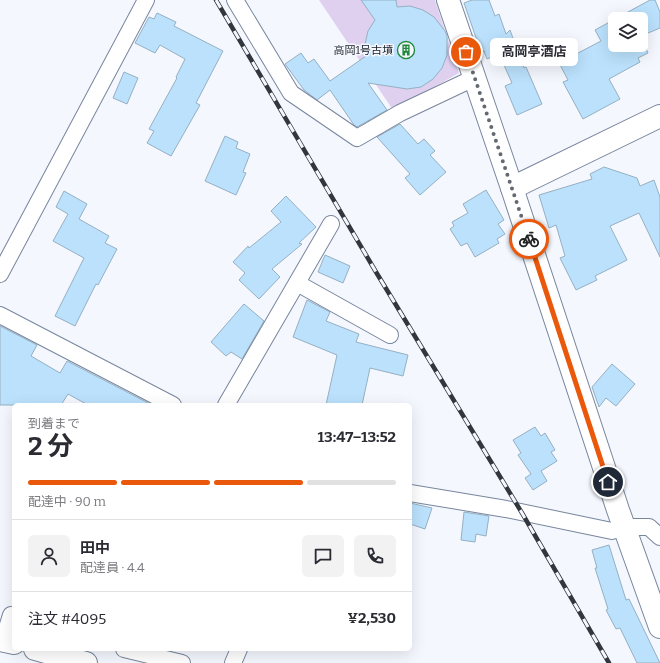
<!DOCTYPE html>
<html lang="ja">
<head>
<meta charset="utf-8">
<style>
	body { margin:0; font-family:Bitter,"Noto Sans JP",serif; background:#f2f2f3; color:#2b2b33; height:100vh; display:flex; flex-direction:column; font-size:15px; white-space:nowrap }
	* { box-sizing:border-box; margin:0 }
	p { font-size:13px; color:#7c7c81 }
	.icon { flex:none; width:22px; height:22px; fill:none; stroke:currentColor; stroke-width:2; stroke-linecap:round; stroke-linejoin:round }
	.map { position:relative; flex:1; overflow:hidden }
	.drawer { position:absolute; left:12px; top:403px; width:400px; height:248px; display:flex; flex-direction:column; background:#fff; border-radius:6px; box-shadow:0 4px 16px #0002 }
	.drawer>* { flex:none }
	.tools { position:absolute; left:608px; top:12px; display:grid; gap:8px }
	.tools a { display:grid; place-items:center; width:40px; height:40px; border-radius:6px; background:#fff; box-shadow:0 4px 16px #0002; font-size:20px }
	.pin { position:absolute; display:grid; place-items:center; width:34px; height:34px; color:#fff; margin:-17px; border:2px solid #fff; border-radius:50%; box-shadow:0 1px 4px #0007 }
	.courier { position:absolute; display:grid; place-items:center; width:40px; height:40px; margin:-20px; border:3px solid #ea580c; border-radius:50%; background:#fff; color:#222; box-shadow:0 1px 5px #0007 }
	.bubble { position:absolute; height:28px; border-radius:6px; background:#fff; box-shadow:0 4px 16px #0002; font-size:13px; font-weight:700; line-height:28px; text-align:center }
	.overview em { font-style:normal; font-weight:700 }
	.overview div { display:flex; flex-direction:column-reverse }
	.overview { display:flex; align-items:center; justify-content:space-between; height:68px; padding:0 16px }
	h1 { font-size:26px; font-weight:700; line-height:30px }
	.bar { display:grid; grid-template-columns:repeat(4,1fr); gap:6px 4px; align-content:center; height:48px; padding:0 16px }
	.bar i { height:5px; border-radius:3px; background:#e1e1e2 }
	.bar .current { background:#ea580c }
	.bar p { grid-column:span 4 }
	.line { display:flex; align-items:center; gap:10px; padding:0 16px; border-top:1px solid #e1e1e2 }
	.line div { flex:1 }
	.round { display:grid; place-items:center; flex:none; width:42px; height:42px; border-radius:6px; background:#f2f2f3 }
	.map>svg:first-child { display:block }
	.green { fill:#dfd0f0 }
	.building { fill:#bbe1fc; stroke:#95b0c3 }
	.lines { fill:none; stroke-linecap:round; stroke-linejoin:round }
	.street-casing { stroke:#78869e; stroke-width:18 }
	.secondary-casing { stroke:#78869e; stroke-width:24 }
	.highway-casing { stroke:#78869e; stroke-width:24 }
	.street { stroke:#fff; stroke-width:16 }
	.secondary { stroke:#fff; stroke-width:22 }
	.highway { stroke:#fff; stroke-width:22 }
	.rail-casing { stroke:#31363f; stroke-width:4.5 }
	.rail { stroke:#f4f7fd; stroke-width:3; stroke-dasharray:9; stroke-linecap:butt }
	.done { stroke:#646971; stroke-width:4; stroke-dasharray:0 7.2 }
	.route { stroke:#ea580c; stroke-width:5 }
	.labels { text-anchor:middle; stroke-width:3; stroke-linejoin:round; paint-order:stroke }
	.poi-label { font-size:11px; fill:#171d26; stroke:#f4f7fd; text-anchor:end }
</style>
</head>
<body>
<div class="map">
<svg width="660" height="663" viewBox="0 0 660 663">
	<rect width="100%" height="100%" fill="#f4f7fd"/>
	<path class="green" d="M319,0H435L459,73L393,110Z"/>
	<g class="building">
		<path d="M361,0H396L397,7L410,6L423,10L434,17L445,31L447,36V55L442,68L433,79L421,87L407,89L368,83L387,110L357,127L354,125L330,90L317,100L304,90L285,64L301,53L308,63L314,59L330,81L366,56L365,44L368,31L375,20Z"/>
		<path d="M472,0H489L495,16L499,14L506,34L510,30L524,68L526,67L542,104L517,115L505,86L512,83L499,54L487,59L484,51L481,52L464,3Z"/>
		<path d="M650,0H655L660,12V28L641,36V19H615V45H641V37L648,53L638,58L640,62L609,79L620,99L583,119L563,82L568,80L559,63L601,41L595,30Z"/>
		<path d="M157,13L176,22L174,26L223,51L196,103L200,105L171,156L147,143L154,131L149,129L177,78L176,77L185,59L160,45L155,53L135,43L149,17L154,19Z"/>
		<path d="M124,72L138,78L127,104L113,98Z"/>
		<path d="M400,124L418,144L424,139L435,151L430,155L446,172L420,195L405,178L410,174L377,137Z"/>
		<path d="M225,136L238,142L236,148L250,154L243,172L246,173L236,195L205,181Z"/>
		<path d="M604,167L637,178L640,186L654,180L660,197V257L639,213L610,226L627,260L595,276L597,280L576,290L560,258L565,256L556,225L549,228L539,195L592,179L590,174Z"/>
		<path d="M486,190L504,220L498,224L505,234L497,239L499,243L475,257L467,243L461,246L450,229L454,226L452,222L468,213L463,204Z"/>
		<path d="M64,191L87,204L79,219L109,236L105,243L117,249L98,285L96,284L75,326L55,316L84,258L53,241L68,214L56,207Z"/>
		<path d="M286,196L316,227L299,243L302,244L272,269L280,277L259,299L239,280L245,273L233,262L248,246L249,248L281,222L271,211Z"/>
		<path d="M325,255L350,266L343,283L318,272Z"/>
		<path d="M307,300L330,312L326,321L359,334L356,342L408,355L403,376L370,368L362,405H326L337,355L293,337Z"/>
		<path d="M244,304L264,321L242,359L231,352L226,356L211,342Z"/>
		<path d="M0,326L37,345L31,356L60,373L67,361L152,405H88L68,394L61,405H0Z"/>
		<path d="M612,364L635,384L616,406L606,398L599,407L592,387Z"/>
		<path d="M535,427L541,436L545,433L555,450L551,452L557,461L541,471L547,481L533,490L525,478L531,474L518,455L521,453L513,440Z"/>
		<path d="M410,503L432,508L425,529L410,524Z"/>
		<path d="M464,512L489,516L486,536L476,534L475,542L461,540Z"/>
		<path d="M609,545L626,600L629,599L660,663H637L620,628L616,629L606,610L608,609L595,568H597L592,550Z"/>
	</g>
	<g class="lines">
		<g class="street-casing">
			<g id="street">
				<path d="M235,0L291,93L357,138L400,113L474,78"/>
				<path d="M0,274L146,0"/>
				<path d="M297,283L390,335"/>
				<path d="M0,315L173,405"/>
				<path d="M226,405L331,224"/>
				<path d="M410,493L506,509L612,531L624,527H649L660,537"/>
				<path d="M3,641L11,615L14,616"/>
				<path d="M124,649L182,663"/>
				<path d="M233,663L239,649"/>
			</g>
		</g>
		<g class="secondary-casing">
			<g id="secondary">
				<path d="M448,0L512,188L618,510L660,627"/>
				<path d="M512,188L660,116"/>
			</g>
		</g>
		<g class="highway-casing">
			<g id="highway">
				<path d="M0,640L14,643"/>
				<path d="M35,649L86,663"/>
			</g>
		</g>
		<use href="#street" class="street"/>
		<use href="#secondary" class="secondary"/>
		<use href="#highway" class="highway"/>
		<g class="rail-casing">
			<path id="rail" d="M216,0L376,272L522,513L609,663"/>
		</g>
		<use href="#rail" class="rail"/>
	</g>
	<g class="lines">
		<path class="done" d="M466,52L529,239"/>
		<path class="route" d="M529,239L608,482"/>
	</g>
	<defs>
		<g id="building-ring" transform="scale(0.9)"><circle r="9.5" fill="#f4f7fd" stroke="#22883d" stroke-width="1.5"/><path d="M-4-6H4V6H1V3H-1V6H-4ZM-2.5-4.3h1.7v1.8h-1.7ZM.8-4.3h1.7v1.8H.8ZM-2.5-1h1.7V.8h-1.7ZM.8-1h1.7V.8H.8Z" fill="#22883d"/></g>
	</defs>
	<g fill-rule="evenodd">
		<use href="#building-ring" x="406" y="50"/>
	</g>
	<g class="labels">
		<g class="poi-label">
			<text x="393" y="54">高岡1号古墳</text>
		</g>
	</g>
</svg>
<div class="tools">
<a><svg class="icon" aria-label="layers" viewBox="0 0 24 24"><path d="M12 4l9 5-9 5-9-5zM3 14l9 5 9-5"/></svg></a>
</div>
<div class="pin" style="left:466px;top:52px;background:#ea580c"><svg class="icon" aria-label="bag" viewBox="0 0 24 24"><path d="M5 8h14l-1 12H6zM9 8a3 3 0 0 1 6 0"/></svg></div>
<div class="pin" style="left:608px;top:482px;background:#1f2937"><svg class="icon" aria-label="home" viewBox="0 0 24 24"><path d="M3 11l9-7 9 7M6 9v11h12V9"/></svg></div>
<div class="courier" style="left:529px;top:239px"><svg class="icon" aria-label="bike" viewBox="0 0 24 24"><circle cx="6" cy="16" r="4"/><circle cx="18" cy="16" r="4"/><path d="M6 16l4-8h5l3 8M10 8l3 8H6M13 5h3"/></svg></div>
<div class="bubble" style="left:490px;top:38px;width:88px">高岡亭酒店</div>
<section class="drawer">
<div class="overview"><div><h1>2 分</h1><p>到着まで</p></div><em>13:47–13:52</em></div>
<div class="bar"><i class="current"></i><i class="current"></i><i class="current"></i><i></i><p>配達中 · 90 m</p></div>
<div class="line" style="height:72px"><a class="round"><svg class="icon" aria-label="person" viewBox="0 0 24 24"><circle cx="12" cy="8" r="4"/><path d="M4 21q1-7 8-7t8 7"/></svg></a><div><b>田中</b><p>配達員 · 4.4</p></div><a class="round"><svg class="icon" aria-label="chat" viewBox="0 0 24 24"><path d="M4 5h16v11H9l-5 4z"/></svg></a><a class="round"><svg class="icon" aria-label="phone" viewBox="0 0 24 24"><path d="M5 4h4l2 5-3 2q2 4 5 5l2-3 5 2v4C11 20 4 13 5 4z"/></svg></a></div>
<div class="line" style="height:52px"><div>注文 #4095</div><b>¥2,530</b></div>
</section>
</div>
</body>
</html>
